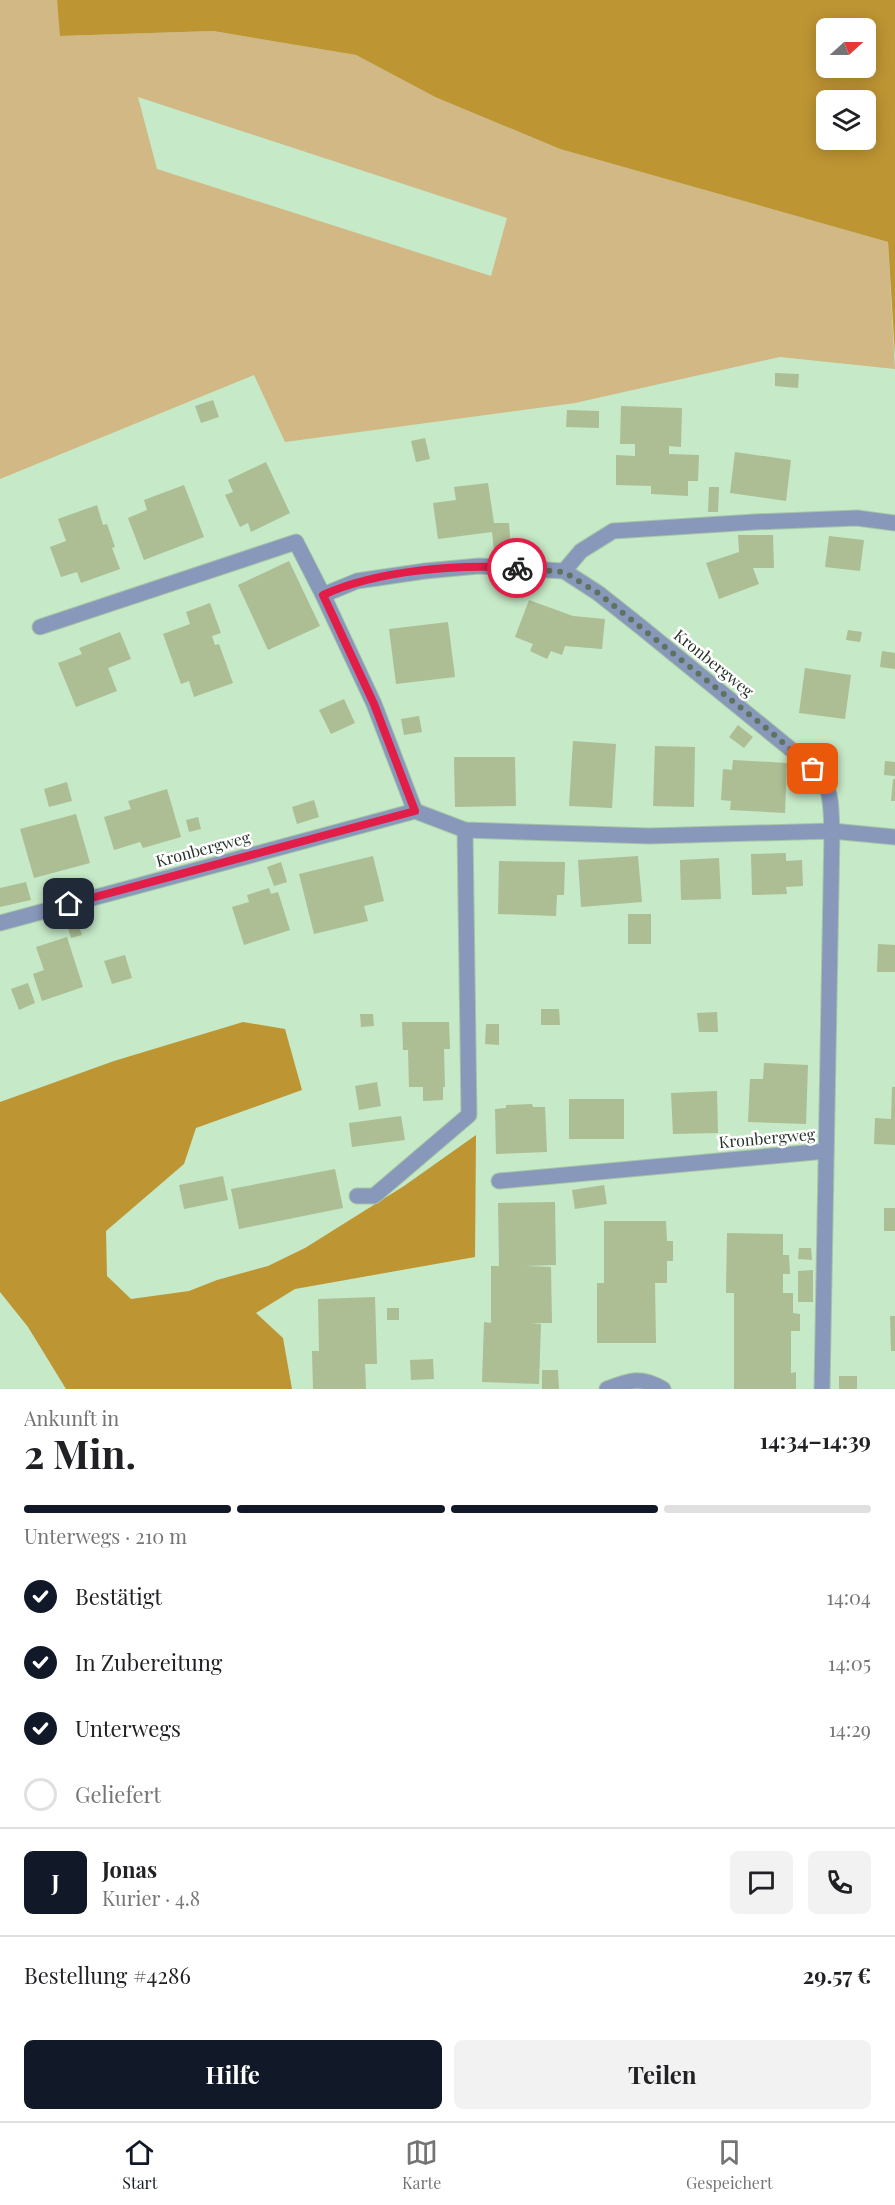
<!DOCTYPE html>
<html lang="de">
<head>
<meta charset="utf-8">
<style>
	body { margin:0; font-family:"Playfair Display",serif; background:#f2f2f2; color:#202124; height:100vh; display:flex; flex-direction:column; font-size:22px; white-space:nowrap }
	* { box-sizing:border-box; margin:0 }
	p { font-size:20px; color:#757577 }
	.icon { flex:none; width:33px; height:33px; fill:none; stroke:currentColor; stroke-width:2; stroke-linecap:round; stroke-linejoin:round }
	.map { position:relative; height:1389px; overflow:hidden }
	.details { display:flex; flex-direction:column; background:#fff; flex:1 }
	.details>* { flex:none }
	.needle { width:39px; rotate:69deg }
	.fabs { position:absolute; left:816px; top:18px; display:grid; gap:12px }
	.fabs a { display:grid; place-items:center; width:60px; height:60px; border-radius:9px; background:#fff; box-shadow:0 3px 15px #0003; font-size:30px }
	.pin { position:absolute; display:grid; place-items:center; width:51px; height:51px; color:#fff; margin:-26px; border-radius:12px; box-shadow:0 3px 9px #0006 }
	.courier { position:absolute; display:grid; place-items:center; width:60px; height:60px; margin:-30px; border:4px solid #e11d48; border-radius:50%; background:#fff; color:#222; box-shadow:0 2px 8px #0007 }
	.summary em { font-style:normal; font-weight:700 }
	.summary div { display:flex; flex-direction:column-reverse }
	.summary { display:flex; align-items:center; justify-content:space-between; height:102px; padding:0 24px }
	h1 { font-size:39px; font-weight:700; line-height:45px }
	.bar { display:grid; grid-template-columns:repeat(4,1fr); gap:9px 6px; align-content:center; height:72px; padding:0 24px }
	.bar i { height:8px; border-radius:4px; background:#e0e0e0 }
	.bar .selected { background:#111827 }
	.bar p { grid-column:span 4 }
	.line { display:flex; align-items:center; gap:15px; padding:0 24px; border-top:2px solid #e0e0e0 }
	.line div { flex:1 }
	.round { display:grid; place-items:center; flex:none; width:63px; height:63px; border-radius:9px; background:#f2f2f2 }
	ol { padding:0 24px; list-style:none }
	li { display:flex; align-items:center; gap:18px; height:66px }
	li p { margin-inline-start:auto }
	li .icon { padding:6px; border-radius:50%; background:#111827; color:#fff; stroke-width:4 }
	li:last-child { color:#757577 }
	li i { width:33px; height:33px; border:3px solid #e0e0e0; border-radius:50% }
	.cta { display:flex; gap:12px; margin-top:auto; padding:12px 24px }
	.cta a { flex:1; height:69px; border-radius:9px; background:#111827; color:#fff; font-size:24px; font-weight:700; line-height:69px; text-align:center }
	.cta a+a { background:#f2f2f2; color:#202124 }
	.tabs { display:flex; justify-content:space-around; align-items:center; height:84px; border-top:2px solid #e0e0e0; background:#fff; font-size:16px; color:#757577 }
	.tabs a { display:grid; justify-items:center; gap:3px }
	.tabs .selected { color:#111827 }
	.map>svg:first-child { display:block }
	.green { fill:#d1b884; fill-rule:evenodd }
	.forest { fill:#be9533; fill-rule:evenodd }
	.building { fill:#adbd94 }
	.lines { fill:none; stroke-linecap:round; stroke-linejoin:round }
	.minor-casing { stroke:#a6c5a7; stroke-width:17 }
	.minor { stroke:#8898bb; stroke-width:15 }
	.done { stroke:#5e735f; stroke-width:6; stroke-dasharray:0 10.8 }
	.route { stroke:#e11d48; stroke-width:8 }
	.labels { text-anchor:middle; stroke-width:5; stroke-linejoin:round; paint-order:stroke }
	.street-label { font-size:16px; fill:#263427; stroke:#fff }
</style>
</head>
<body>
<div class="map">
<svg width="895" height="1389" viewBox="0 0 895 1389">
	<rect width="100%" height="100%" fill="#c6e9c7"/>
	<path class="green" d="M0,0H57L61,36L213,31L356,55L435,97L560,149L888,242L895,369L780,357L575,403L285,442L254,375L0,479ZM138,97L507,218L491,276L157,169Z"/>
	<g class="forest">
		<path d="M57,0H895V355L888,242L560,149L435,97L356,55L213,31L60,36ZM826,28H866V68H826ZM826,100H866V140H826Z"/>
		<path d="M243,1022L285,1029L302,1090L196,1128L184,1164L106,1231L107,1276L131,1299L189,1291L217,1280L268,1266L305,1248L404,1186L476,1135L475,1257L295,1289L256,1313L283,1338L292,1389H66L28,1327L0,1292V1102L114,1061Z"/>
	</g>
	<g class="building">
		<path d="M775,373L799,374L798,388L775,386Z"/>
		<path d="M213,400L219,417L201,423L195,406Z"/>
		<path d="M621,406L682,408L681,447L669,446V454L699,455L698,481H688V496L651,494V486L616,485V455L635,456V444H620Z"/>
		<path d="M567,410L599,411V428L566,427Z"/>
		<path d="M425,438L430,459L416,462L411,441Z"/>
		<path d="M735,452L791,460L786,501L730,493Z"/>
		<path d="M266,462L290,513L251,532L248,523L240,527L225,495L233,492L228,480Z"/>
		<path d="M488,483L494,523H509L511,550L494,551L492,532L438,539L433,503L456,500L454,487Z"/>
		<path d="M184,485L204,537L144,560L128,518L147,510L144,500Z"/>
		<path d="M709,487H719L718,512H708Z"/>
		<path d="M97,505L103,525L107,524L115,547L112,548L120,569L81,583L77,572L61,577L50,547L66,541L58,519Z"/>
		<path d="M738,535H773L774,568H753L759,584L719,599L706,563L739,552Z"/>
		<path d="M829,536L864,540L860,571L825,567Z"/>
		<path d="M289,561L320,626L268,650L238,585Z"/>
		<path d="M529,600L573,616L605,619L602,649L565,646L562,655L551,651L547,659L530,651L533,644L515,637Z"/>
		<path d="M210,603L221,633L212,636L215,645L219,644L233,683L194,697L189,681L181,684L163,634L190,624L186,612Z"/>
		<path d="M448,622L455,677L396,684L389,629Z"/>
		<path d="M848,630L862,632L860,642L846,640Z"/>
		<path d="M120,632L131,659L108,668L117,691L76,707L58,663L82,654L79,648Z"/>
		<path d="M882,651L895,653V669L880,667Z"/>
		<path d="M805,668L851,675L845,719L799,713Z"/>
		<path d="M344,699L355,723L331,734L319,710Z"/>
		<path d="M419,716L422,732L404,735L401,719Z"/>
		<path d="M738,725L753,737L744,748L729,737Z"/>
		<path d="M573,741L616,744L612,808L569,806Z"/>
		<path d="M655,746L695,747L694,807L653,806Z"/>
		<path d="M454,757H515L516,806L455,807Z"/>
		<path d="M733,760L787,763L785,813L730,810L731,801L721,800L723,769L732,770Z"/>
		<path d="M885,761L895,762V776L884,775Z"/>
		<path d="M893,779H895V801H891Z"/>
		<path d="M67,782L72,801L49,807L44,789Z"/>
		<path d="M167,789L181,837L143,848L140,842L114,850L104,817L131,809L128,801Z"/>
		<path d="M314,800L319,817L297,824L292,807Z"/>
		<path d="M76,814L90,863L34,878L20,829Z"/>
		<path d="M198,817L201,829L189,832L186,820Z"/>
		<path d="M786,853V861L802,860L803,886L786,887L787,894L752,895L751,854Z"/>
		<path d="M373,856L384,901L364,906L368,921L314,934L299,874Z"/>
		<path d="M638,856L642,902L581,907L578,860Z"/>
		<path d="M719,858L721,899L681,900L680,860Z"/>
		<path d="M499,861L565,862L564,895H557L556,916L498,914Z"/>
		<path d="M281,862L287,882L274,886L267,867Z"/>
		<path d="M26,882L31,900L0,907V888Z"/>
		<path d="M269,888L271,894L278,892L290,930L244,945L232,907L249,902L247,895Z"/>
		<rect x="628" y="914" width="23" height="30"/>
		<path d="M76,918L82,935L71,938L66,921Z"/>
		<path d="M67,937L83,987L42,1001L33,974L44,970L36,947Z"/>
		<path d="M878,944L895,945V972H877Z"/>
		<path d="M125,955L132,978L112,984L104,961Z"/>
		<path d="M28,983L35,1003L19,1010L11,989Z"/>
		<path d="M541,1009H559L560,1025H541Z"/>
		<path d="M717,1012L718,1032H699L697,1013Z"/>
		<path d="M360,1014H373L374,1026L361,1027Z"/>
		<path d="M402,1022H449L450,1049H444L445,1087H443V1100L423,1101V1087H409L408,1050H403Z"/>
		<path d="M486,1024H499V1045L485,1044Z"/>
		<path d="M764,1063L808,1065L806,1124L748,1122L750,1079H763Z"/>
		<path d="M377,1082L381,1106L359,1110L355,1086Z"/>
		<path d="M892,1087H895V1145L874,1144L875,1118L891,1119Z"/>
		<path d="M717,1091L718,1133L673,1134L671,1093Z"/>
		<rect x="569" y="1099" width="55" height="40"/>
		<path d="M532,1104L533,1107H545L547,1152L496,1154L495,1109L506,1108V1105Z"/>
		<path d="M401,1116L405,1140L352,1147L349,1123Z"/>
		<path d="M335,1169L343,1208L239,1229L231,1189Z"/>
		<path d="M223,1176L228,1200L184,1209L179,1185Z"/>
		<path d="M604,1185L607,1204L575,1209L572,1190Z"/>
		<path d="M555,1202L556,1265L525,1266L551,1267L552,1323H531L541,1324L539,1384L482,1382L484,1322L491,1323V1266H499L498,1203Z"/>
		<rect x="884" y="1208" width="11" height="23"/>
		<path d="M604,1221H666L667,1241H673V1261H667V1283H655L656,1343H597V1283H604Z"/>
		<path d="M727,1233L783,1234V1255H789L790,1274H783V1293H793V1313L800,1314V1331H791V1373L796,1372V1389H734V1293H726Z"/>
		<path d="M799,1248H811L812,1260L798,1259Z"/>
		<path d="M813,1270V1302H798V1271Z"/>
		<path d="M375,1297L377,1364H365L366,1389H313L312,1351H319L318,1299Z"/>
		<rect x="387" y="1308" width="12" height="12"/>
		<path d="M890,1316H895V1351H891Z"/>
		<path d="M433,1359L434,1379L411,1380L410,1360Z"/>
		<path d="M542,1370H558L559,1389H542Z"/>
		<rect x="839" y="1376" width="18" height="13"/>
	</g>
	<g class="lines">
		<g class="minor-casing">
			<g id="minor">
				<path d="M564,571L581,551L613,531L754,522L857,518L895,523"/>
				<path d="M323,595L357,581L425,571L479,566L564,571L598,593L641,627L804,760C833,788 830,792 832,831L895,837"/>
				<path d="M40,627L296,542L323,595L374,704L415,811"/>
				<path d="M0,923L415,811L465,830L650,836L832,831L822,1389"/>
				<path d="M499,1181L826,1151"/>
				<path d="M357,1196H374L469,1115L465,830"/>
				<path d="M607,1389C630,1380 641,1376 663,1389"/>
			</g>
		</g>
		<use href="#minor" class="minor"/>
	</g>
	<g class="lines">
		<path class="done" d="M517,568L564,572L598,593L771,732L813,769"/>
		<path class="route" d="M69,904L415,811L374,704L323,595C378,570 458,564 517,568"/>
	</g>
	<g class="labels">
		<g class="street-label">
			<text transform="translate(714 663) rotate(39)" y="6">Kronbergweg</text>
			<text transform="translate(203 849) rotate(-15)" y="6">Kronbergweg</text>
			<text transform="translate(767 1138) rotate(-5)" y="6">Kronbergweg</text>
		</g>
	</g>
</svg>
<div class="fabs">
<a><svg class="needle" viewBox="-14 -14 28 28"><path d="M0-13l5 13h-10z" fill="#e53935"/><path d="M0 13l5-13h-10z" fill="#757577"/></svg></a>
<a><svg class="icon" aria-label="layers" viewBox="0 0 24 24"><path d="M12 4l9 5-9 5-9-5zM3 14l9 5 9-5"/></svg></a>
</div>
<div class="pin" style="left:813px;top:769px;background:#ea580c"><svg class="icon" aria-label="bag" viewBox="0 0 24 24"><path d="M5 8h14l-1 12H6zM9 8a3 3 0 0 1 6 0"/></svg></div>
<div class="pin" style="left:69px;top:904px;background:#1f2937"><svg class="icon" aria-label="home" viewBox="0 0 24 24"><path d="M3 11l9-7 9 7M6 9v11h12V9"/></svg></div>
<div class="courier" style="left:517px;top:568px"><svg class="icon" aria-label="bike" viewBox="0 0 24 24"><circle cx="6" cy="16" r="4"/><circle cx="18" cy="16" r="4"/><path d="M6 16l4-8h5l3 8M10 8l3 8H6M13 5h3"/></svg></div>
</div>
<section class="details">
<div class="summary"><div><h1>2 Min.</h1><p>Ankunft in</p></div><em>14:34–14:39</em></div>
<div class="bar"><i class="selected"></i><i class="selected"></i><i class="selected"></i><i></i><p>Unterwegs · 210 m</p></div>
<ol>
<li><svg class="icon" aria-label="check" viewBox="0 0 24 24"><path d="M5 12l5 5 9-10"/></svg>Bestätigt<p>14:04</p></li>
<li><svg class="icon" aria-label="check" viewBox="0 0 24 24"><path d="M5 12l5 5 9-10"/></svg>In Zubereitung<p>14:05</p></li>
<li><svg class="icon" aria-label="check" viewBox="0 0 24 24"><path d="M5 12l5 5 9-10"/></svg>Unterwegs<p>14:29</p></li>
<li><i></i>Geliefert</li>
</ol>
<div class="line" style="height:108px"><b class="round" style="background:#111827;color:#fff">J</b><div><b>Jonas</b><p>Kurier · 4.8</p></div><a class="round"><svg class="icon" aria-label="chat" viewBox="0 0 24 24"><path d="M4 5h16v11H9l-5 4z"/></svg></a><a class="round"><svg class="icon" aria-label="phone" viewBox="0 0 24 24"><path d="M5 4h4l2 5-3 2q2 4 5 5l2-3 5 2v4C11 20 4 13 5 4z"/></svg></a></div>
<div class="line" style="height:78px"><div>Bestellung #4286</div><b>29.57 €</b></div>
<div class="cta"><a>Hilfe</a><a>Teilen</a></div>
</section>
<nav class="tabs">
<a class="selected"><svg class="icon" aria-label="home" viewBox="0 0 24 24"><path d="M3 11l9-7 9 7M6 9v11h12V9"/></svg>Start</a>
<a><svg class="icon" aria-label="map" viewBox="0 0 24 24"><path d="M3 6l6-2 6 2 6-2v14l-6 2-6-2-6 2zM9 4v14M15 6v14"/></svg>Karte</a>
<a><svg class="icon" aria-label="saved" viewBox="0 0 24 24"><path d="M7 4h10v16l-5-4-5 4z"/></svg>Gespeichert</a>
</nav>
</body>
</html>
